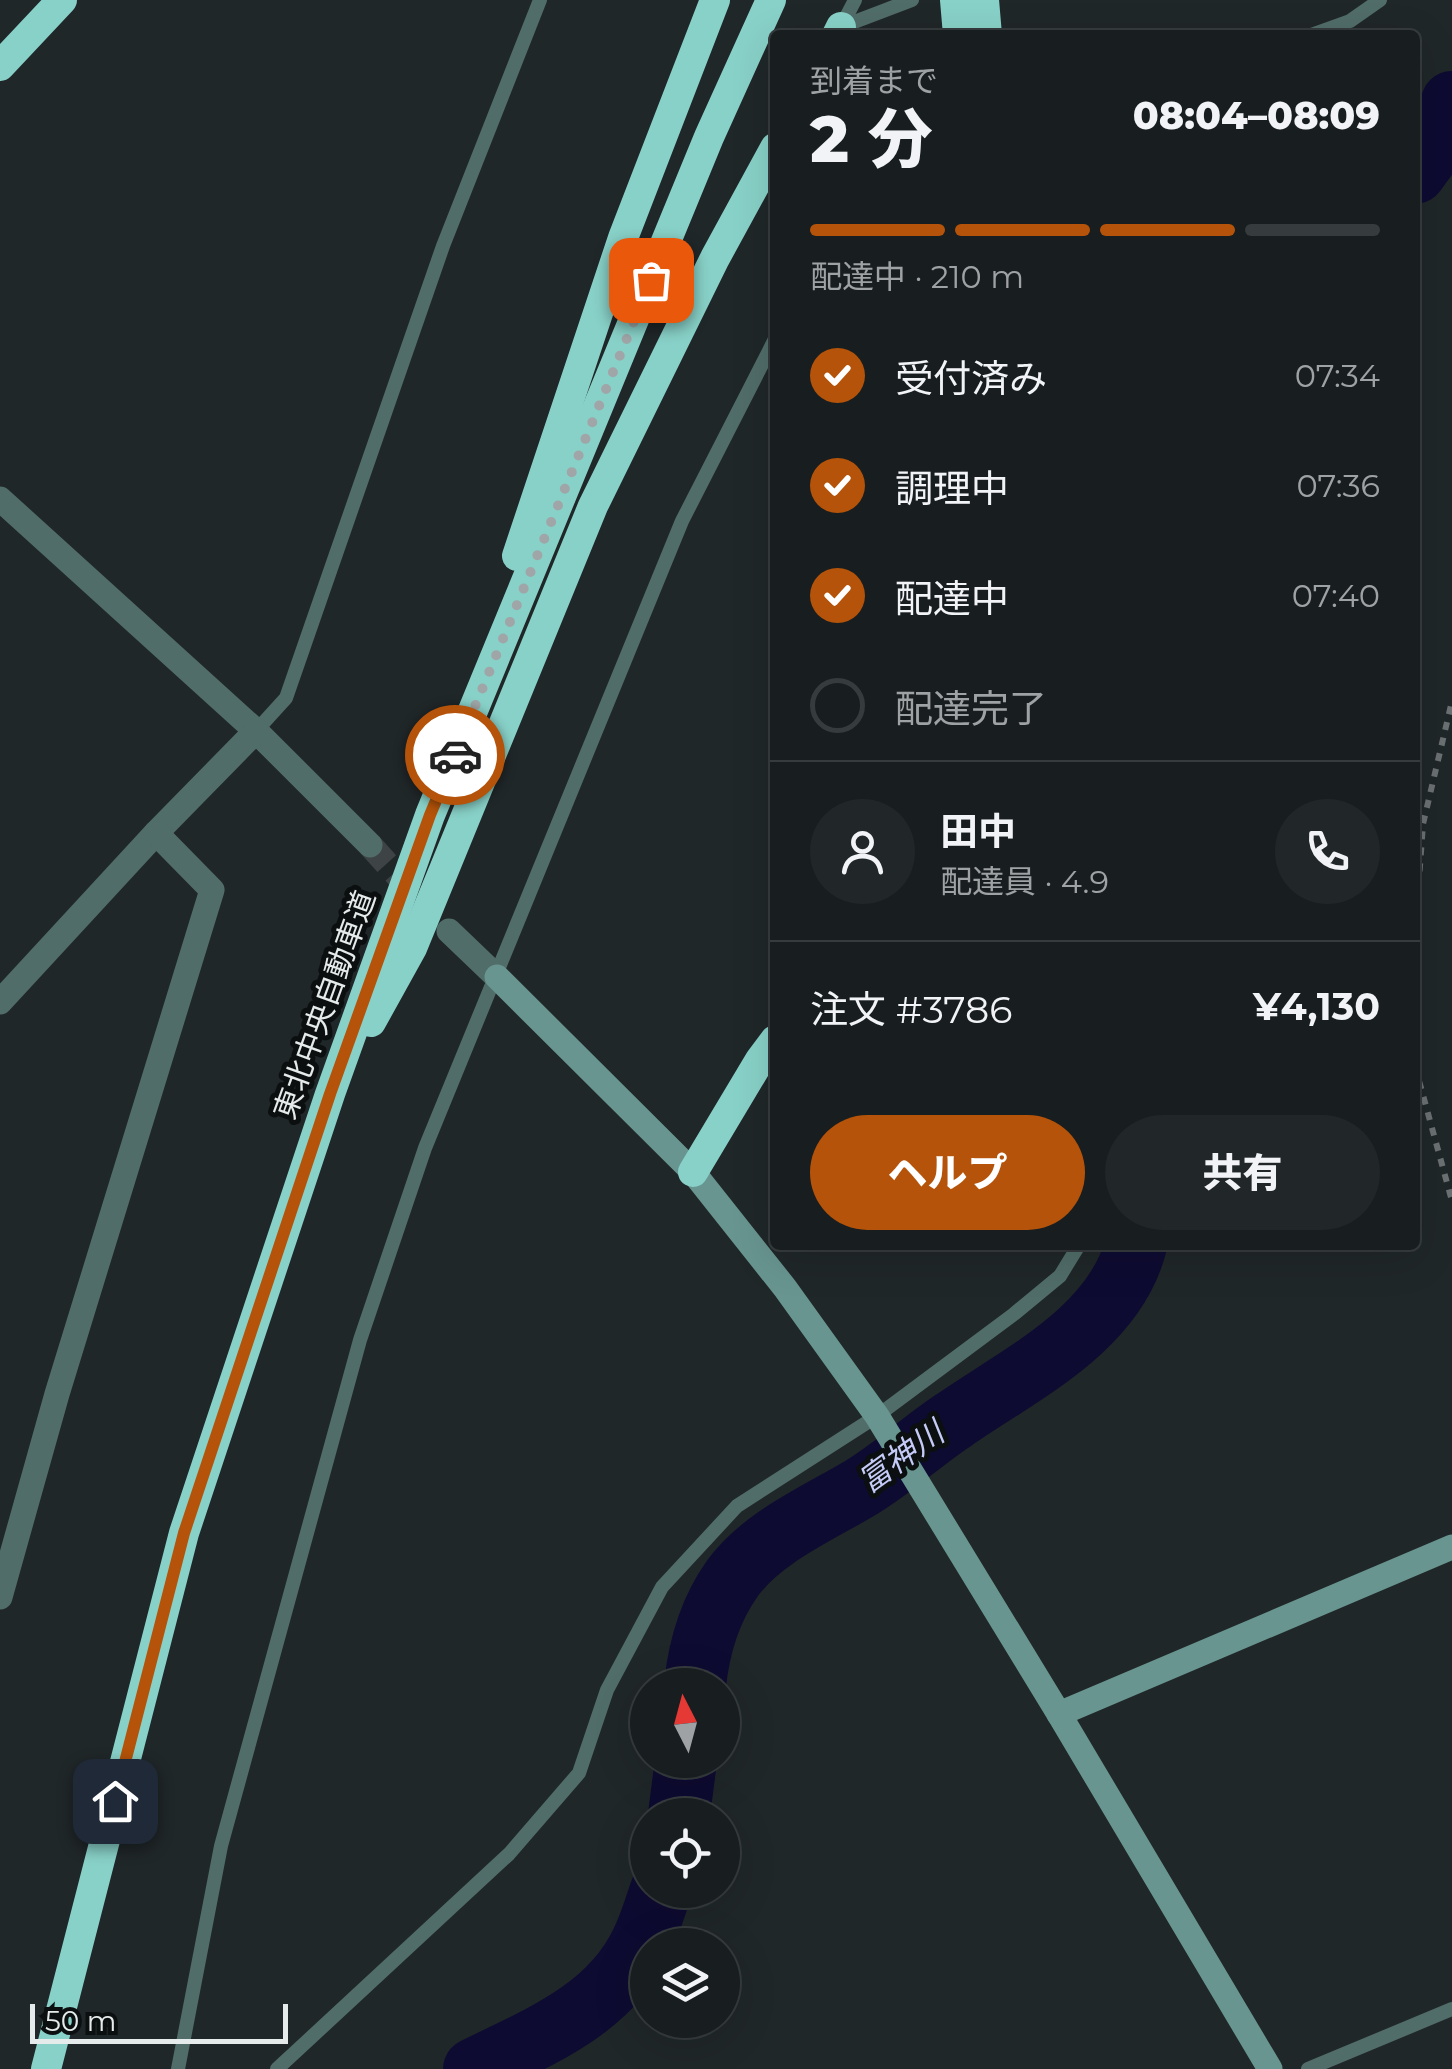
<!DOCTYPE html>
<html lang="ja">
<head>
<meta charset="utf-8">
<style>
	body { margin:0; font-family:Montserrat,"Noto Sans JP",sans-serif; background:#212628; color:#f1f3f6; height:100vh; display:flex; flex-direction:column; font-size:38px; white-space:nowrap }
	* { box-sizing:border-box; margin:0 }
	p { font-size:32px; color:#9fa2a4 }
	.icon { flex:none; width:55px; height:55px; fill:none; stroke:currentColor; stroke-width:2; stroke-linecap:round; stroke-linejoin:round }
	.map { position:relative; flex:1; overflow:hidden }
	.panel { position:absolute; left:770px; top:30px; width:650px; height:1220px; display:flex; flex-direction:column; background:#181d1f; border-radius:10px; box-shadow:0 10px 40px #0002,0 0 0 2px #363b3d }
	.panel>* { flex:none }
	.needle { width:65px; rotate:354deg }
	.controls { position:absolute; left:630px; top:1668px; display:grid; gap:20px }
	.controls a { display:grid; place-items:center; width:110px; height:110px; border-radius:50%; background:#181d1f; box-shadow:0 10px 40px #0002,0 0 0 2px #363b3d; font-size:50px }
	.scale { position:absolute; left:30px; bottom:25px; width:258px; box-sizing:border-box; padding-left:10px; border:5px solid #e5eaeb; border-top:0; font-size:28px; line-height:35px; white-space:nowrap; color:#e5eaeb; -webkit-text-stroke:8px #0c0f10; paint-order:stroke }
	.pin { position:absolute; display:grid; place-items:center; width:85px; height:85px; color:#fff; margin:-42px; border-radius:20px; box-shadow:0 5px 15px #0006 }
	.courier { position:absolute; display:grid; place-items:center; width:100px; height:100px; margin:-50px; border:8px solid #b45309; border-radius:50%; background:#fff; color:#222; box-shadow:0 2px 12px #0007 }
	.headline em { font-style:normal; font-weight:800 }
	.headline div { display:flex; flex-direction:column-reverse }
	.headline { display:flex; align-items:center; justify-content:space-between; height:170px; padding:0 40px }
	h1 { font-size:65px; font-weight:800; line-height:75px }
	.bar { display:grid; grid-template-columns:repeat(4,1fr); gap:15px 10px; align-content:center; height:120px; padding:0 40px }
	.bar i { height:12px; border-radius:8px; background:#363b3d }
	.bar .current { background:#b45309 }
	.bar p { grid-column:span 4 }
	.line { display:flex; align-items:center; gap:25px; padding:0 40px; border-top:2px solid #363b3d }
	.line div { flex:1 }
	.round { display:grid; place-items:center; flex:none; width:105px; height:105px; border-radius:52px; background:#212628 }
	ol { padding:0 40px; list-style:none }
	li { display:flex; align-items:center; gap:30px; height:110px }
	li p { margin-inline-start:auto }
	li .icon { padding:10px; border-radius:50%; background:#b45309; color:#fff; stroke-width:4 }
	li:last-child { color:#9fa2a4 }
	li i { width:55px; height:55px; border:5px solid #363b3d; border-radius:50% }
	.action { display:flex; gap:20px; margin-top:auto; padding:20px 40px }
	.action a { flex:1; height:115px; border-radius:60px; background:#b45309; color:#fff; font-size:40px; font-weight:800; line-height:115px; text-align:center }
	.action a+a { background:#212628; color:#f1f3f6 }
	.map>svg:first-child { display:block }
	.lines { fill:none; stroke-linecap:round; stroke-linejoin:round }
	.river { stroke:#0e0b32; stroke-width:62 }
	.street-tunnel { stroke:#3e4446; stroke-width:25; stroke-dasharray:25 12; stroke-linecap:butt }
	.path { stroke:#6b7173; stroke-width:6; stroke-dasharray:8 8; stroke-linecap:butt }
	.lane { stroke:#516d69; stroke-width:14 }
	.street { stroke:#516d69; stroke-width:25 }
	.secondary { stroke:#689590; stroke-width:25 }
	.highway { stroke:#88d1c8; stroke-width:30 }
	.done { stroke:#a0a6a7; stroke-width:10; stroke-dasharray:0 18 }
	.route { stroke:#b45309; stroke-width:12 }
	.labels { text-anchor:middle; stroke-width:10; stroke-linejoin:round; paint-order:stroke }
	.street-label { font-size:30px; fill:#e5eaeb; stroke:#0c0f10 }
	.water-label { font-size:32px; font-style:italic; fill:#c5cbf7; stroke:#0c0f10 }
</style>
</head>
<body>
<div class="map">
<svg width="1452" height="2069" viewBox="0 0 1452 2069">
	<rect width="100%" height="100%" fill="#202729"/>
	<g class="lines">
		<g class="river">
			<path d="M1415,173L1433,148L1452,102"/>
			<path d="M695,1685C699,1647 710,1610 732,1579C762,1537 819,1513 862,1487C895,1467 922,1441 954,1420C1020,1374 1114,1330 1136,1245"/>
			<path d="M679,1815L686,1760"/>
			<path d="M474,2069C537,2038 610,2010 642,1941C650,1925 655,1907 661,1890"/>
		</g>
		<path class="street-tunnel" d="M370,845L417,897"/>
		<g class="path">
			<path d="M1415,935L1423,824L1452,701"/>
			<path d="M1415,1066L1452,1201"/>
		</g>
		<g class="lane">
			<path d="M841,27L912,0"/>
			<path d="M841,27L855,0"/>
			<path d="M1311,35L1350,21L1380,0"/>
			<path d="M256,731L286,698L443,246L540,0"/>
			<path d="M178,2069L221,1846L360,1340L425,1148L682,521L775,339"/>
			<path d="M277,2069L509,1854L579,1773L607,1690L662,1587L737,1506L877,1416L1014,1314L1060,1276L1079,1245"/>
			<path d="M1308,2069L1452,2009"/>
		</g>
		<g class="street">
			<path d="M0,499L256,731L370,845"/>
			<path d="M449,931L497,977"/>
			<path d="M0,1002L156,833L256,731"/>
			<path d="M0,1597L57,1394L212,890L156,833"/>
		</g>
		<g class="secondary">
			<path d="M497,977L693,1172L785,1288L877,1416L1059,1714L1270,2069"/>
			<path d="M1059,1714L1452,1547"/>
		</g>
		<g class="highway">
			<path d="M955,0L958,35"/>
			<path d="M984,0L987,35"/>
			<path d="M837,35L841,27"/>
			<path d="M0,66L62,0"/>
			<path d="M517,556L623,238L715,0"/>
			<path d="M371,1022L412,948L593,506L715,258L775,148"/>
			<path d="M693,1172L760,1060L775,1040"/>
			<path d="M46,2069L184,1533L330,1094L430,815L709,137L771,0"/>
		</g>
	</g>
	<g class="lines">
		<path class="done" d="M455,755L651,280"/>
		<path class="route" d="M115,1801L184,1533L330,1094L430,815L455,755"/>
	</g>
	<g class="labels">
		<g class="street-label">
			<text transform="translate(325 1005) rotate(-70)" y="10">東北中央自動車道</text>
		</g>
		<g class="water-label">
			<text transform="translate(901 1457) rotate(-36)" y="11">富神川</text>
		</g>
	</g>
</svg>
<div class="controls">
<a><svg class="needle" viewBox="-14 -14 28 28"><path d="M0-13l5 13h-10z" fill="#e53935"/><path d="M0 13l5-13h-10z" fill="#9fa2a4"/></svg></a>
<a><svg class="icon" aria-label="locate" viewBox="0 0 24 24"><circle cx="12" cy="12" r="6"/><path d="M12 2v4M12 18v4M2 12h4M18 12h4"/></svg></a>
<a><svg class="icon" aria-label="layers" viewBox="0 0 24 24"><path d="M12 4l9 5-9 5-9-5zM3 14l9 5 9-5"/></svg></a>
</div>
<div class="scale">50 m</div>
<div class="pin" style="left:651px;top:280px;background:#ea580c"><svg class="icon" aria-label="bag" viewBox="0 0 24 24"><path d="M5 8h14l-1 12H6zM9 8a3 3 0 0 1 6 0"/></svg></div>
<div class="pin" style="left:115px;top:1801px;background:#1f2937"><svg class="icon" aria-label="home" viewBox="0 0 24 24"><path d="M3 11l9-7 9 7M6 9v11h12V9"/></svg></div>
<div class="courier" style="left:455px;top:755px"><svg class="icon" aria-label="car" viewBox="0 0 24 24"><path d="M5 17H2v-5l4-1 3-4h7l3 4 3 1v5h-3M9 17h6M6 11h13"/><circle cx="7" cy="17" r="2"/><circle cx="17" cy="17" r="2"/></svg></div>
<section class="panel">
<div class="headline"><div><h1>2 分</h1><p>到着まで</p></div><em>08:04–08:09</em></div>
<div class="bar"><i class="current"></i><i class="current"></i><i class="current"></i><i></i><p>配達中 · 210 m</p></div>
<ol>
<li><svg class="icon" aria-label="check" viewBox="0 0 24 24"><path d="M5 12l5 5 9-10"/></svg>受付済み<p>07:34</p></li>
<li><svg class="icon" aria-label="check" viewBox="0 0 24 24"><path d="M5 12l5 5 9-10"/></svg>調理中<p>07:36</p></li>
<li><svg class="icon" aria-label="check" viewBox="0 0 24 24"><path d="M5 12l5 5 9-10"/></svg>配達中<p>07:40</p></li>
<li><i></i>配達完了</li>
</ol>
<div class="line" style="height:180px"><a class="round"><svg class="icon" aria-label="person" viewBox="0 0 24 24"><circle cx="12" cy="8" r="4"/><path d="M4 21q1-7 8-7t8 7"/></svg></a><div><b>田中</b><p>配達員 · 4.9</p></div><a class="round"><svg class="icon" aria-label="phone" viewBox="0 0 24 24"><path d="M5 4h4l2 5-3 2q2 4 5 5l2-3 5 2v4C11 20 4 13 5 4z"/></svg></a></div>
<div class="line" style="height:130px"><div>注文 #3786</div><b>¥4,130</b></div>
<div class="action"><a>ヘルプ</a><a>共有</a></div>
</section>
</div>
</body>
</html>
